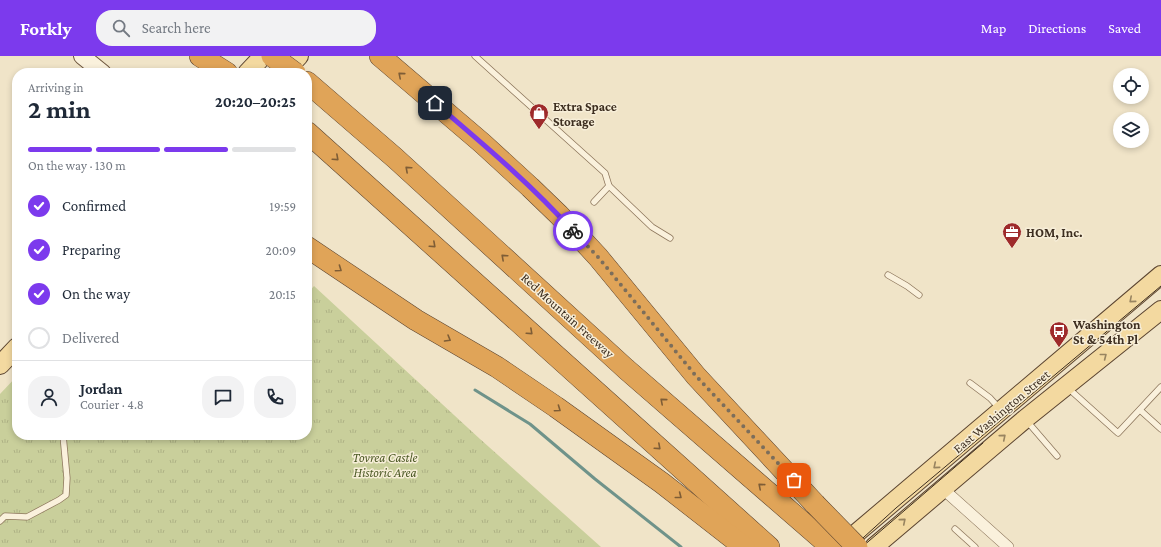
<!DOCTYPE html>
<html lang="en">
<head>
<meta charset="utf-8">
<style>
	body { margin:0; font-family:"Crimson Pro",serif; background:#f2f2f3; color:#1f2937; height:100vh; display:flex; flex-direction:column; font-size:15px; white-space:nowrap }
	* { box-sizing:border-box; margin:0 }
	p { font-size:13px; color:#747a83 }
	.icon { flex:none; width:22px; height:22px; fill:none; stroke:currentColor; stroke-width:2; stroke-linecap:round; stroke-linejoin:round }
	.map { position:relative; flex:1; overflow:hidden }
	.drawer { position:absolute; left:12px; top:12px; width:300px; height:372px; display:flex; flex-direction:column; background:#fff; border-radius:16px; box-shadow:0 2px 6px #0003 }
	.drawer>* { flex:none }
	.controls { position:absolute; left:1113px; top:12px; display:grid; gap:8px }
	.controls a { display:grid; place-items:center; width:36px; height:36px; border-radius:50%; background:#fff; box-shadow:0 2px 6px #0003; font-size:20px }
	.pin { position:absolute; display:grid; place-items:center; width:34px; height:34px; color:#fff; margin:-17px; border-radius:8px; box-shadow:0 2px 6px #0006 }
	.courier { position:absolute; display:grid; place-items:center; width:40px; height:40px; margin:-20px; border:3px solid #7c3aed; border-radius:50%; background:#fff; color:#222; box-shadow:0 1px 5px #0007 }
	.head em { font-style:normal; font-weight:700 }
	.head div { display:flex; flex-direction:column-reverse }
	.head { display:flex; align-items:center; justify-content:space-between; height:68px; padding:0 16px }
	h1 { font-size:26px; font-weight:700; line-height:30px }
	.bar { display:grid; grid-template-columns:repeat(4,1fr); gap:6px 4px; align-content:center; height:48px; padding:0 16px }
	.bar i { height:5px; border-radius:3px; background:#e0e1e3 }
	.bar .active { background:#7c3aed }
	.bar p { grid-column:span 4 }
	.line { display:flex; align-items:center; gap:10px; padding:0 16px; border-top:1px solid #e0e1e3 }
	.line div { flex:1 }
	.round { display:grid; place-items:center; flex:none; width:42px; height:42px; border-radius:16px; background:#f2f2f3 }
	ol { padding:0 16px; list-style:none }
	li { display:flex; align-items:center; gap:12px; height:44px }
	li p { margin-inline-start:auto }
	li .icon { padding:4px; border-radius:50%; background:#7c3aed; color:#fff; stroke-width:4 }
	li:last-child { color:#747a83 }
	li i { width:22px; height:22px; border:2px solid #e0e1e3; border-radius:50% }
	header { display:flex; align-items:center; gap:24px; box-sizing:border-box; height:56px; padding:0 20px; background:#7c3aed; color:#fff }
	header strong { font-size:19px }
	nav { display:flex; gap:22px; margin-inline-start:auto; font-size:14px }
	.search { width:280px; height:36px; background:#f2f2f3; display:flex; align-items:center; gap:10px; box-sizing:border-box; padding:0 14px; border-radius:16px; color:#747a83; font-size:15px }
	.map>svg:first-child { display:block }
	.park { fill:url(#park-tufts) }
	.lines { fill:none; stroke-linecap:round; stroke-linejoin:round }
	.stream { stroke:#6f938a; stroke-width:3 }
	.service-casing { stroke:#8d765c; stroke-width:7 }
	.minor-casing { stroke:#8d765c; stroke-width:12 }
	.secondary-casing { stroke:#6f573f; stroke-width:18 }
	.primary-casing { stroke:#5b4430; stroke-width:20 }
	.motorway-casing { stroke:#5b4430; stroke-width:22 }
	.service { stroke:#faf1dc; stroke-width:5.5 }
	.minor { stroke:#faf1dc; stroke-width:11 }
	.secondary { stroke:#faf1dc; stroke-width:16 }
	.primary { stroke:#f3d9a0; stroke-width:18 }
	.motorway { stroke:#e0a458; stroke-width:21 }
	.tram { stroke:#3d2e20; stroke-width:1 }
	.motorway-bridge-casing { stroke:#5b4430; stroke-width:22; stroke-linecap:butt }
	.motorway-bridge { stroke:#e0a458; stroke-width:21 }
	.oneway { stroke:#7e5d36 }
	.oneway2 { stroke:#988460 }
	.done { stroke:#7c6e5b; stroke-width:4; stroke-dasharray:0 7.2 }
	.route { stroke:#7c3aed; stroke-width:5 }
	.labels { text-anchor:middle; stroke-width:3; stroke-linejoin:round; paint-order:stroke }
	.poi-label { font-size:13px; font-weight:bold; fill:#3d2e20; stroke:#f7eed8; text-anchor:start }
	.street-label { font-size:13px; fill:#3d2e20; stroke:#f7eed8 }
	.park-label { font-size:13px; font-style:italic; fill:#4d5a26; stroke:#f7eed8 }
</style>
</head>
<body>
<header>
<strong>Forkly</strong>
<div class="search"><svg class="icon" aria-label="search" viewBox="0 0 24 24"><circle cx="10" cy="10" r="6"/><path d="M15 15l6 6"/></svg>Search here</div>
<nav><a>Map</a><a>Directions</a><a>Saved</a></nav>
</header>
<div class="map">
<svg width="1161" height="491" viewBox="0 0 1161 491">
	<defs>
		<pattern id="park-tufts" width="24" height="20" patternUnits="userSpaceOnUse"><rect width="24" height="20" fill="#c9cf9b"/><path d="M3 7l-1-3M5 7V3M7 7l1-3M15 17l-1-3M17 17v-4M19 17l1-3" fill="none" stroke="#aeb285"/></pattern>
	</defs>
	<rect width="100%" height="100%" fill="#f0e4c8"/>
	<path class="park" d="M314,230L480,383L601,491H0V338L17,320V379H307V238Z"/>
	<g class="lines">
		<path class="stream" d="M475,334L530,368L595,423L681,491"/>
		<g class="service-casing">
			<g id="service">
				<path d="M475,0L605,117L609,130L652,171L670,182"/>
				<path d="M594,146L609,130"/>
				<path d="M888,219L907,230L919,239"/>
				<path d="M970,327L990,342L1000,353"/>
				<path d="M1068,332L1118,377L1161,331"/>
				<path d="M1140,354L1161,373"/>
				<path d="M1026,364L1057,400"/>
				<path d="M0,465L5,460L27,461L59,444L66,439L67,422L63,379"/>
				<path d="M955,473L975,491"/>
			</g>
		</g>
		<g class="minor-casing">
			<path id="minor" d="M942,432L1008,491"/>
		</g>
		<g class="secondary-casing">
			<path id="secondary" d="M82,0L103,17"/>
		</g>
		<g class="primary-casing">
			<g id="primary">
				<path d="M247,17L263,0"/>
				<path d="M283,17L299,0"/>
				<path d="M0,309L17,291"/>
				<path d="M840,491L1161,219"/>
				<path d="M874,491L1025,363L1161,254"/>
			</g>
		</g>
		<g class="motorway-casing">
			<g id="motorway">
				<path d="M200,0L227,17"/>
				<path d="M380,0L482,87L530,131L559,159L598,201L696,320L815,448"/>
				<path d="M307,26L395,102L626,313L831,491"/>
				<path d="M307,76L769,491"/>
				<path d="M307,191L416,264L497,311L556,351L662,427L744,491"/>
			</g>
		</g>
		<use href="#service" class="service"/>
		<use href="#minor" class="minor"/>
		<use href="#secondary" class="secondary"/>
		<use href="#primary" class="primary"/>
		<use href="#motorway" class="motorway"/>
		<g class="tram">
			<path d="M853,491L896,452L1161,230"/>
			<path d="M862,491L983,387"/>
		</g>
		<g class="motorway-bridge-casing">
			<g id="motorway-bridge">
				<path d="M272,0L295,17"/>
				<path d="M815,448L857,491"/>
			</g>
		</g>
		<use href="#motorway-bridge" class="motorway-bridge"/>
	</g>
	<defs><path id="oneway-chevron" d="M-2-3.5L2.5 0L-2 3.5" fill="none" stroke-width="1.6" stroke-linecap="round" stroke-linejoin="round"/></defs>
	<g class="oneway">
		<use href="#oneway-chevron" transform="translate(401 19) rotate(-139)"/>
		<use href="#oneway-chevron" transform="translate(336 102) rotate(42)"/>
		<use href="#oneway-chevron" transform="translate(408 113) rotate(-138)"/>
		<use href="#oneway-chevron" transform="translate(433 189) rotate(42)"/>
		<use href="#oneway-chevron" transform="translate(504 201) rotate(-138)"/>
		<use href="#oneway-chevron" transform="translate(339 213) rotate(35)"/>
		<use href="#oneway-chevron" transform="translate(530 276) rotate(42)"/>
		<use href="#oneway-chevron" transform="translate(448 283) rotate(30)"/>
		<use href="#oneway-chevron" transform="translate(663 345) rotate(-139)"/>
		<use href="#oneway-chevron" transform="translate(558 353) rotate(35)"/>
		<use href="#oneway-chevron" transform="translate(658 391) rotate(42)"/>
		<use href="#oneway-chevron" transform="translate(761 430) rotate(-139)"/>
		<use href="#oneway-chevron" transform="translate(679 440) rotate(38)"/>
	</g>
	<g class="oneway2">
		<use href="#oneway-chevron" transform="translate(1132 244) rotate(139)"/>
		<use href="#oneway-chevron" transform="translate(1104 300) rotate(-38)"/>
		<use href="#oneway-chevron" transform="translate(1003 381) rotate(-40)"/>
		<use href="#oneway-chevron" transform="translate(936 410) rotate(140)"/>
		<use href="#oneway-chevron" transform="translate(903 465) rotate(-40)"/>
	</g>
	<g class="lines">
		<path class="done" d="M573,175L598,201L696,320L794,424"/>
		<path class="route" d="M435,47C483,88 531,128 573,175"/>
	</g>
	<defs>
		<g id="shop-pin" transform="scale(1)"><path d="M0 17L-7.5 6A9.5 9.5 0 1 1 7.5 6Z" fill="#9e2a2b" stroke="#f7eed8"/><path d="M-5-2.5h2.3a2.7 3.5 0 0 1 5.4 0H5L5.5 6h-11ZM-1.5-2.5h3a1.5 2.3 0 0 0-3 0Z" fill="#fff"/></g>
		<g id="office-pin" transform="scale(1)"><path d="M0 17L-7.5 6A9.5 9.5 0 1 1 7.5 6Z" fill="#9e2a2b" stroke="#f7eed8"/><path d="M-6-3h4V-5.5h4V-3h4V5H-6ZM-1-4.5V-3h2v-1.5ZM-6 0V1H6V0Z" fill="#fff"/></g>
		<g id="bus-pin" transform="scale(1)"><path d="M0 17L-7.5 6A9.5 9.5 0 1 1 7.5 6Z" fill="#9e2a2b" stroke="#f7eed8"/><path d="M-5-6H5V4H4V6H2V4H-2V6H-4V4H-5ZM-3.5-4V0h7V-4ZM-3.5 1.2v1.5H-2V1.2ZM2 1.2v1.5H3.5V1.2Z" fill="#fff"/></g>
	</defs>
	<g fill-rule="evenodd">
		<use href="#shop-pin" x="539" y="57"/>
		<use href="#office-pin" x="1012" y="176"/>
		<use href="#bus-pin" x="1059" y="275"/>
	</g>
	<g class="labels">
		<g class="poi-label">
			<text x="553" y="55">Extra Space<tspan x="553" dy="15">Storage</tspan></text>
			<text x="1026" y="181">HOM, Inc.</text>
			<text x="1073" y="273">Washington<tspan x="1073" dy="15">St &amp; 54th Pl</tspan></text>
		</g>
		<g class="street-label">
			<text transform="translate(568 259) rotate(42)" y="5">Red Mountain Freeway</text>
			<text transform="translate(1001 355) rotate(-40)" y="5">East Washington Street</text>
		</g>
		<g class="park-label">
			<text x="385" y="406">Tovrea Castle<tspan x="385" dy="15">Historic Area</tspan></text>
		</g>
	</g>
</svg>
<div class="controls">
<a><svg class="icon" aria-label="locate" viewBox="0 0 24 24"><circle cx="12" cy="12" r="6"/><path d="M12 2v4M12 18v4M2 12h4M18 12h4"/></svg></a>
<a><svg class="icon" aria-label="layers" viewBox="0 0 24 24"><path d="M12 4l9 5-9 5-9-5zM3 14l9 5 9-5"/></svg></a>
</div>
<div class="pin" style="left:794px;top:424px;background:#ea580c"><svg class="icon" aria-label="bag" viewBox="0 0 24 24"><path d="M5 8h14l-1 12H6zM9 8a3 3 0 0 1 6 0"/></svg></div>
<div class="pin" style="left:435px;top:47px;background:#1f2937"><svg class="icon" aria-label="home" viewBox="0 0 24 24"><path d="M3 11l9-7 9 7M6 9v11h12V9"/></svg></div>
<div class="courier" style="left:573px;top:175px"><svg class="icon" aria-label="bike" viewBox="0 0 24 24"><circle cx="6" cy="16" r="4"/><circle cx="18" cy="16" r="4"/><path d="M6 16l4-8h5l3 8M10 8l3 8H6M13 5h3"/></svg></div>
<section class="drawer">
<div class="head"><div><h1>2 min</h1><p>Arriving in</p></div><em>20:20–20:25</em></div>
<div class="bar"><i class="active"></i><i class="active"></i><i class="active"></i><i></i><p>On the way · 130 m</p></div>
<ol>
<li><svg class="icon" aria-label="check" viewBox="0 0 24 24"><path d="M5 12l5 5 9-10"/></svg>Confirmed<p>19:59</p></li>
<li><svg class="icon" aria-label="check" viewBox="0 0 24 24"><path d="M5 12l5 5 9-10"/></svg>Preparing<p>20:09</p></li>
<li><svg class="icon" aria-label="check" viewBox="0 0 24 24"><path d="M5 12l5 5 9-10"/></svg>On the way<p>20:15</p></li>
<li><i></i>Delivered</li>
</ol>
<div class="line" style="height:72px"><a class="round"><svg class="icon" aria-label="person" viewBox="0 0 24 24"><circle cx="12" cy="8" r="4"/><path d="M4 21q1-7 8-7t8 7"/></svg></a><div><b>Jordan</b><p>Courier · 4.8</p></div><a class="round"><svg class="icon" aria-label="chat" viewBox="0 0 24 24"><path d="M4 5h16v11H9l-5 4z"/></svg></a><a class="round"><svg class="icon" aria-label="phone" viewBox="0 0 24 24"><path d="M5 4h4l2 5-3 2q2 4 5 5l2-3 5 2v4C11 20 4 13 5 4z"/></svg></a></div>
</section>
</div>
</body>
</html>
